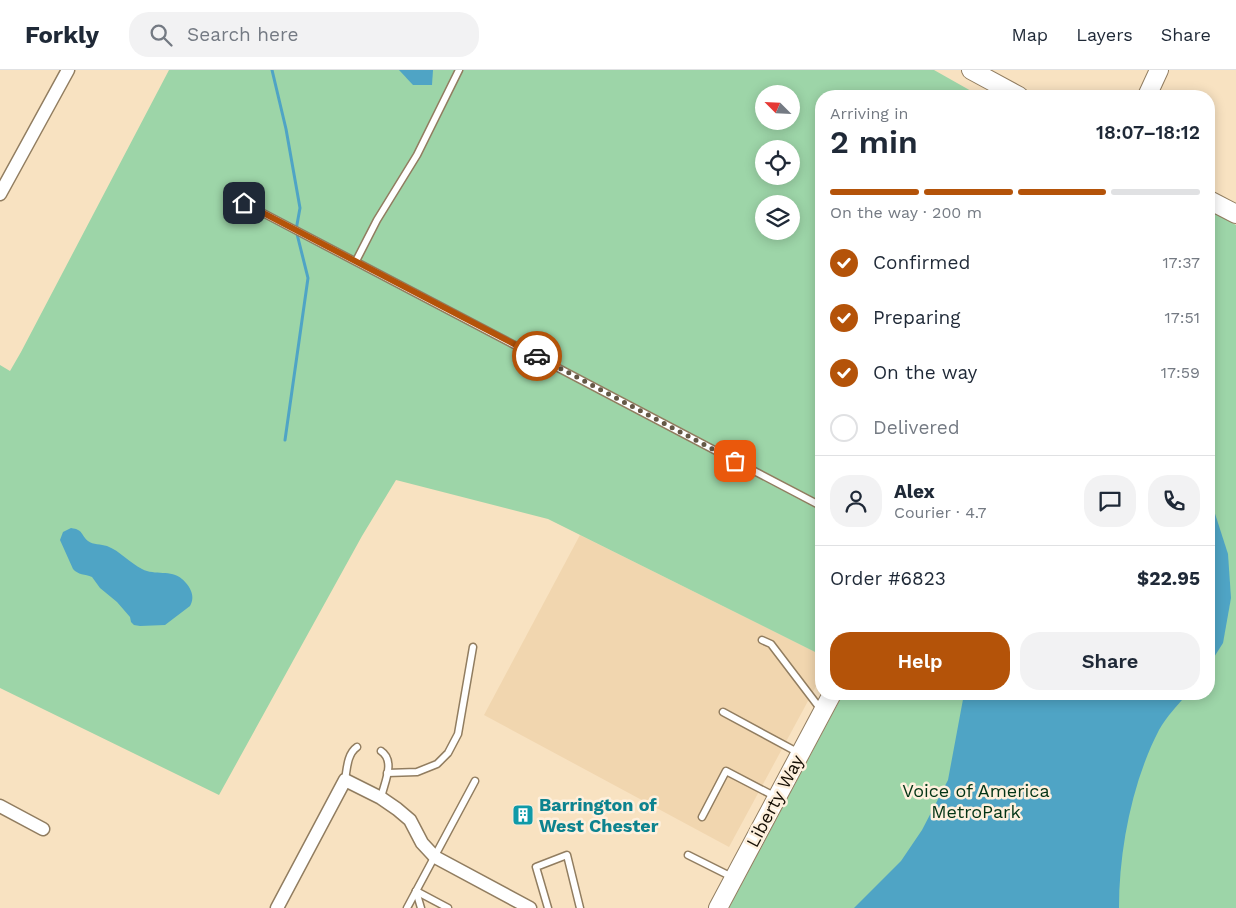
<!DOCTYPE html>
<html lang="en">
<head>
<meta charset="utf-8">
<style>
	body { margin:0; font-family:"Work Sans",sans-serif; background:#f2f2f3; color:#1f2937; height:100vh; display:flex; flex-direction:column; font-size:19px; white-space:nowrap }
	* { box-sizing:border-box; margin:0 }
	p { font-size:16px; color:#747a83 }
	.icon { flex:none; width:28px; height:28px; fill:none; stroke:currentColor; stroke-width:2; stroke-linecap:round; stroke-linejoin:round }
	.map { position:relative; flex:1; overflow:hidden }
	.panel { position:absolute; left:815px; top:20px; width:400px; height:610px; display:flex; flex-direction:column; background:#fff; border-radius:20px; box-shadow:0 2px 12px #0003 }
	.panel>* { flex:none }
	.needle { width:32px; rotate:294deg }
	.controls { position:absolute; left:755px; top:15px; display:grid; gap:10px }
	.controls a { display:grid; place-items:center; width:45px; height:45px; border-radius:50%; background:#fff; box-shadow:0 2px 12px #0003; font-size:25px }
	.pin { position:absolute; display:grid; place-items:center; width:42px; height:42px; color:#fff; margin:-21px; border-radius:10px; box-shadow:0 2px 8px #0006 }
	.courier { position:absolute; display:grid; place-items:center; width:50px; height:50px; margin:-25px; border:4px solid #b45309; border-radius:50%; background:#fff; color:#222; box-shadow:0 1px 6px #0007 }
	.overview em { font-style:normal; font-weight:600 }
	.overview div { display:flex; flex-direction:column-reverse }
	.overview { display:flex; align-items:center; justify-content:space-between; height:85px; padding:0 15px }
	h1 { font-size:32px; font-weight:600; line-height:38px }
	.bar { display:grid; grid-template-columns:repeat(4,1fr); gap:8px 5px; align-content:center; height:60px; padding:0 15px }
	.bar i { height:6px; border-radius:4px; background:#e0e1e3 }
	.bar .active { background:#b45309 }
	.bar p { grid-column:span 4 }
	.line { display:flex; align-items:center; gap:12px; padding:0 15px; border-top:1px solid #e0e1e3 }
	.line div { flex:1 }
	.round { display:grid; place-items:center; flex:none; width:52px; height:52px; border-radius:20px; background:#f2f2f3 }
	ol { padding:0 15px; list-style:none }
	li { display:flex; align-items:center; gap:15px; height:55px }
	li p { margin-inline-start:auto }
	li .icon { padding:5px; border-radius:50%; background:#b45309; color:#fff; stroke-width:4 }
	li:last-child { color:#747a83 }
	li i { width:28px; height:28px; border:2px solid #e0e1e3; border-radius:50% }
	.primary-button { display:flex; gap:10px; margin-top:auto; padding:10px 15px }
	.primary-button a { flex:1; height:58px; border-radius:20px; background:#b45309; color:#fff; font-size:20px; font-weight:600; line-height:58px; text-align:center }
	.primary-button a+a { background:#f2f2f3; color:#1f2937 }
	header { display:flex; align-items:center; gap:30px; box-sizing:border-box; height:70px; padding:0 25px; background:#fff; border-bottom:1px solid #e0e1e3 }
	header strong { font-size:24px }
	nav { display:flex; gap:28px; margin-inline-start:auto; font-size:18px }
	.search { width:350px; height:45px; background:#f2f2f3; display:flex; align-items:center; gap:12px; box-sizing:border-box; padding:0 18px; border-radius:20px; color:#747a83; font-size:19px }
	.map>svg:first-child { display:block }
	.built { fill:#f1d6af }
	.green { fill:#9dd5a8; fill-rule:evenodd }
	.water { fill:#4fa4c5 }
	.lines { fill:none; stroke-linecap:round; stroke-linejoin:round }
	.stream { stroke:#4fa4c5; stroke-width:3 }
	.lane-casing { stroke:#917d60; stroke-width:9 }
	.street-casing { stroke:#917d60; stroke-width:15 }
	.secondary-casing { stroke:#917d60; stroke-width:20 }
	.lane { stroke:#fff; stroke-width:6 }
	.street { stroke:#fff; stroke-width:12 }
	.secondary { stroke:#fff; stroke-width:18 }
	.done { stroke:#645846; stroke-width:5; stroke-dasharray:0 9 }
	.route { stroke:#b45309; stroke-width:6 }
	.labels { text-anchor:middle; stroke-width:5; stroke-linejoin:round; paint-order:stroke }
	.park-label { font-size:18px; fill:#033415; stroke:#fef0dd }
	.street-label { font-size:18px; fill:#150e04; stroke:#fef0dd }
	.culture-label { font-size:18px; font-weight:bold; fill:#0d838f; stroke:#fef0dd; text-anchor:start }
</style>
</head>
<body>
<header>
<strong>Forkly</strong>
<div class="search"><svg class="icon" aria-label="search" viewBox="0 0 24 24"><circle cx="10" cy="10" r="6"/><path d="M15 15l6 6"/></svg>Search here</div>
<nav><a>Map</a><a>Layers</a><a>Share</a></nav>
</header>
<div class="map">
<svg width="1236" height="838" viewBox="0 0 1236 838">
	<rect width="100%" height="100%" fill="#f8e2c1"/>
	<path class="built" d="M580,465L821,585V607L729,777L484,645Z"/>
	<g class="green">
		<path d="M169,0H934L980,26H821V585L548,449L396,410L362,466L219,725L0,618V295L10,301L21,282ZM764,24H791V51H764ZM764,79H791V106H764ZM764,134H791V161H764Z"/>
		<path d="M1209,140L1236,155V838H729L843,624H1209Z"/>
	</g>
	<g class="water">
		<path d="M399,0H433L432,15H413Z"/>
		<path d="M1209,425L1228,484L1231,528L1223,573L1209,595Z"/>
		<path d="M71,458C84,460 80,464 88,471C93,475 101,474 107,476C120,481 130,493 142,499C155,506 171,499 182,509C190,516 196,526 190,536L165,555L140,556L134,555L131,552L130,547L117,532L100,518L92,507C85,504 78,505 73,499L60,470L63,462Z"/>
		<path d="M964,624H1187C1178,635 1166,647 1159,660C1132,712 1119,780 1119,838H854L901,791L922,760L948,710Z"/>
	</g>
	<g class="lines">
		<path class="stream" d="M272,0L286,59L300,138L296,160L308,208L285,370"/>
		<g class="lane-casing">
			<g id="lane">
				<path d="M244,133L821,436"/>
				<path d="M356,191L377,150L417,85L459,0"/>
				<path d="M762,570L771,574L822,641"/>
				<path d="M723,642L799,683"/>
				<path d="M387,703L417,702L437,694L448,683L458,664L473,577"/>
				<path d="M345,710C347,699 347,684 357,677"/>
				<path d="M381,728C384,713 396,691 381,681"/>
				<path d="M702,747L726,701L776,727"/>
				<path d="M688,785L732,807"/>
				<path d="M416,821L448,838"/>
				<path d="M416,821L421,838"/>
				<path d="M407,838L475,711"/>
				<path d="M548,838L536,797L567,785L580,838"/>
			</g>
		</g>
		<g class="street-casing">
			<g id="street">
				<path d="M0,124L68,0"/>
				<path d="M0,736L43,759"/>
				<path d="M277,838L345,710L381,728L397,739L410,750L422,773L435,787L530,838"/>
			</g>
		</g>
		<g class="secondary-casing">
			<g id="secondary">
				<path d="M971,0L1019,26"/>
				<path d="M1147,26L1159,0"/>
				<path d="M1209,130L1236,144"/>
				<path d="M718,838L832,624"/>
			</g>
		</g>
		<use href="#lane" class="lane"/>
		<use href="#street" class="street"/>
		<use href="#secondary" class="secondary"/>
	</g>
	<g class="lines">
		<path class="done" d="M537,286L735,391"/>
		<path class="route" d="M244,133L537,286"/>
	</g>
	<defs>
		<g id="building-square" transform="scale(1.125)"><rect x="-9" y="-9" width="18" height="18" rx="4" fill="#0f9aa8" stroke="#fef0dd"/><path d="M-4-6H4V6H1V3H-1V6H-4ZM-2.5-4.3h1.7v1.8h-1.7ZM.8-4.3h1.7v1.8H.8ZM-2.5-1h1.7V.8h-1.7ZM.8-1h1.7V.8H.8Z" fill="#fff"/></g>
	</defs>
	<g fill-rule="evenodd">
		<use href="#building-square" x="523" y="745"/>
	</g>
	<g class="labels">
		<g class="park-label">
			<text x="976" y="727">Voice of America<tspan x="976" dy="21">MetroPark</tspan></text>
		</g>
		<g class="street-label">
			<text transform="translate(775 731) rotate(-62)" y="6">Liberty Way</text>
		</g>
		<g class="culture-label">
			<text x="539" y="741">Barrington of<tspan x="539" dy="21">West Chester</tspan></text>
		</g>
	</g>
</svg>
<div class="controls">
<a><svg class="needle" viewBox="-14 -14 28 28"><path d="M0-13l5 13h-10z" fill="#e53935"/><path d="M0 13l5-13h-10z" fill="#747a83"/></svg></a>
<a><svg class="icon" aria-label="locate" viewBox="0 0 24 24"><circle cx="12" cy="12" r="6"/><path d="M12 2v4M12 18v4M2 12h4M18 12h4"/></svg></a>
<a><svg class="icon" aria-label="layers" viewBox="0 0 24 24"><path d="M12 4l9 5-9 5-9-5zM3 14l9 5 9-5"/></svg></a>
</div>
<div class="pin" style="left:735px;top:391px;background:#ea580c"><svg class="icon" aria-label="bag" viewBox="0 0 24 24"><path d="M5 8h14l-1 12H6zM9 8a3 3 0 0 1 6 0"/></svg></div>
<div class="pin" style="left:244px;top:133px;background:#1f2937"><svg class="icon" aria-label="home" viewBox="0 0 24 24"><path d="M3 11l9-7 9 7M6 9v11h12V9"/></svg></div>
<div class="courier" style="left:537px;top:286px"><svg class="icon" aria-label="car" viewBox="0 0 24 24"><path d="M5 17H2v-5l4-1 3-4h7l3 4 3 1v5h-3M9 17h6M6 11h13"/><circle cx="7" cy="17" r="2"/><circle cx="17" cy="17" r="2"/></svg></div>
<section class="panel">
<div class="overview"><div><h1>2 min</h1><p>Arriving in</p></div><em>18:07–18:12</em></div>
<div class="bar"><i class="active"></i><i class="active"></i><i class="active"></i><i></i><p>On the way · 200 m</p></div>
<ol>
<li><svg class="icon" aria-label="check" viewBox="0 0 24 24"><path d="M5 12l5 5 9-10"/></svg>Confirmed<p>17:37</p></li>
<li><svg class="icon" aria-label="check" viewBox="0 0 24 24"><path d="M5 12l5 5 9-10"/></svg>Preparing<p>17:51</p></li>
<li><svg class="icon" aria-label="check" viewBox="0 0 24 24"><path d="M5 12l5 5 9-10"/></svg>On the way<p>17:59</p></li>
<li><i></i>Delivered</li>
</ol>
<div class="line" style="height:90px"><a class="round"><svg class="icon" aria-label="person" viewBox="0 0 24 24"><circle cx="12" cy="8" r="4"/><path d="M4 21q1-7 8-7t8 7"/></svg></a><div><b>Alex</b><p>Courier · 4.7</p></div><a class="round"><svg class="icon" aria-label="chat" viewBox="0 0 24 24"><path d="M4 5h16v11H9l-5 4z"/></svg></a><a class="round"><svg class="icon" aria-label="phone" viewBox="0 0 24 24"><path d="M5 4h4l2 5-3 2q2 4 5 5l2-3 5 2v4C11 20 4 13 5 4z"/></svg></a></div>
<div class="line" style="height:65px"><div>Order #6823</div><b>$22.95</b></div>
<div class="primary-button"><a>Help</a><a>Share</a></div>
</section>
</div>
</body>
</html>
